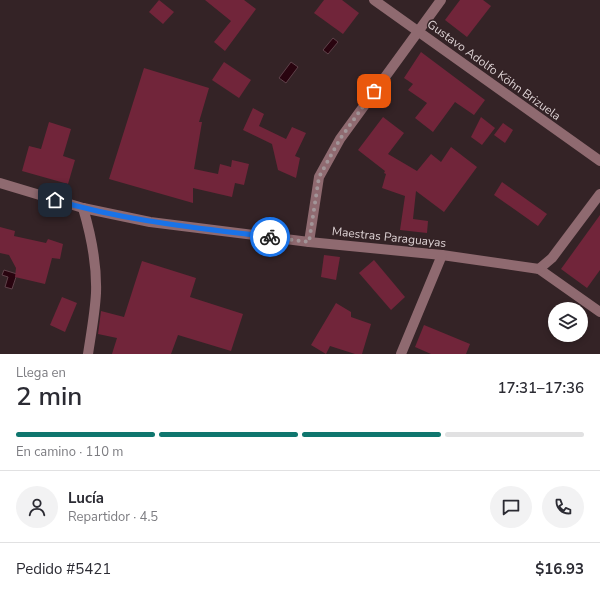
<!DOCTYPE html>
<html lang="es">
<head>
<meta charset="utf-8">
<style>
	body { margin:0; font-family:"Nunito Sans",sans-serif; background:#f2f2f3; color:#2b2b33; height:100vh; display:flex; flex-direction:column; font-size:15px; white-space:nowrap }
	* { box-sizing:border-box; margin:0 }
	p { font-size:13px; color:#7c7c81 }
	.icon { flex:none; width:22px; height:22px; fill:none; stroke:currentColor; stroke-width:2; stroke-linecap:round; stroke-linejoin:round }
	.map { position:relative; height:354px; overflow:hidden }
	.drawer { display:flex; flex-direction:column; background:#fff; flex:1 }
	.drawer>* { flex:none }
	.controls { position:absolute; left:548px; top:302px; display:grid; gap:8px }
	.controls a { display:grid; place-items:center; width:40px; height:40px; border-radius:50%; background:#fff; box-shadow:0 2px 6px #0003; font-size:20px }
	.pin { position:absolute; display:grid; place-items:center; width:34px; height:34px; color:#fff; margin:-17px; border-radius:8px; box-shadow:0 2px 6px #0006 }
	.courier { position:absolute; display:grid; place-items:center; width:40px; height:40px; margin:-20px; border:3px solid #1a73e8; border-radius:50%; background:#fff; color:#222; box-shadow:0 1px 5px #0007 }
	.head em { font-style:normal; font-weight:600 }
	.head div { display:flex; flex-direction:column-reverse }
	.head { display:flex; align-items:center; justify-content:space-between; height:68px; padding:0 16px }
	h1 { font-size:26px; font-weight:600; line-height:30px }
	.bar { display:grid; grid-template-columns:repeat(4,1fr); gap:6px 4px; align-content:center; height:48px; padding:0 16px }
	.bar i { height:5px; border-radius:3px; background:#e1e1e2 }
	.bar .selected { background:#0f766e }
	.bar p { grid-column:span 4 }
	.line { display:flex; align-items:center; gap:10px; padding:0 16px; border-top:1px solid #e1e1e2 }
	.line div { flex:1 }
	.round { display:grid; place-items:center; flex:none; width:42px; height:42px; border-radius:21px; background:#f2f2f3 }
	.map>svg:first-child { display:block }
	.water { fill:#29040f; stroke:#5f424a }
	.building { fill:#71253a }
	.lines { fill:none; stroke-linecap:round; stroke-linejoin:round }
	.minor { stroke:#8f6a70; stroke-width:10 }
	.done { stroke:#a29598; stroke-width:4; stroke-dasharray:0 7.2 }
	.route { stroke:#1a73e8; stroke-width:5 }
	.labels { text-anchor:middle; stroke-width:3; stroke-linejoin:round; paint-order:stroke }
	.street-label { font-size:12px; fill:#ded3d5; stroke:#342326 }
</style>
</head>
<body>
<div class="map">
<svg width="600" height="354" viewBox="0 0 600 354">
	<rect width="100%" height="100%" fill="#342326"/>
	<g class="water">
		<path d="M333,38L338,42L328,54L323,50Z"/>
		<path d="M291,62L298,67L286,83L279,78Z"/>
		<path d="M4,270L17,274L12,289L5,287L8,277L2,275Z"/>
	</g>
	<g class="building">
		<path d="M159,0L174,12L163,24L149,12Z"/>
		<path d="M205,0H244L256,9L225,51L214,42L231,21Z"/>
		<path d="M324,0H342L359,13L343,34L314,13Z"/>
		<path d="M460,0H483L491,6L467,37L445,20Z"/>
		<path d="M421,52L485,100L474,115L455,102L433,132L415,118L427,103L408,90L413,84L404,78Z"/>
		<path d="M224,62L251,80L239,98L212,80Z"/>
		<path d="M144,68L209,88L199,122H202L194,169L218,174L220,164L231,167L232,160L249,164L244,185L235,183L232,197L193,188V203L109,179Z"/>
		<path d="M253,108L264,114L259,126L286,139L292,127L306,133L295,156L300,158L296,178L278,170L272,144L243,130Z"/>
		<path d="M383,117L404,133L388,154L417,171L431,154L441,162L451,147L477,167L444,212L416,191L413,219L428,221L427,233L400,230L405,196L382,188L386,174L384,173L385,171L358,150Z"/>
		<path d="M481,117L495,128L482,145L471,137Z"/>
		<path d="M49,122L71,129L63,156L75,160L68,184L22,171L29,146L41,149Z"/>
		<path d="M503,123L513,130L505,143L494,135Z"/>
		<path d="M502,182L547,214L538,226L494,195Z"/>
		<path d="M600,215V270L587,288L561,269Z"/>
		<path d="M0,227L15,231L14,236L46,243L48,239L63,244L60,259L52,258L45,284L15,277L16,268L9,255L0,253Z"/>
		<path d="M324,255L340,257L336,280L321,277Z"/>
		<path d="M374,260L405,297L391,310L359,273Z"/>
		<path d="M142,261L196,278L190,297L243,314L231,351L178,335L171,354H112L117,338L98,334L101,311L124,317Z"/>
		<path d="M62,297L77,303L65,332L50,325Z"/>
		<path d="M336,303L351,312V317L371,324L362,354H355L330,346L326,354L311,345Z"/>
		<path d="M424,325L470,344L466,354H431L415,347Z"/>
	</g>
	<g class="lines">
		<g class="minor">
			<path d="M374,0L600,161"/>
			<path d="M0,183L83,208L150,222L309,242L442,255L539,269L600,312"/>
			<path d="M83,208C91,235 97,265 96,293C95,313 91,334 88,354"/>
			<path d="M309,242L319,177L340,139L441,0"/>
			<path d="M539,269L552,258L600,194"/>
			<path d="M401,354L442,255"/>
		</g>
	</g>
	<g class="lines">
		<path class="done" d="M270,237L309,242L319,177L340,139L374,91"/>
		<path class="route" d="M55,200C125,221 198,228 270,237"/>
	</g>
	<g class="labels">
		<g class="street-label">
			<text transform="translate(494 70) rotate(36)" y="4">Gustavo Adolfo Köhn Brizuela</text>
			<text transform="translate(389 237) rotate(6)" y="4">Maestras Paraguayas</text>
		</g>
	</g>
</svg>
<div class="controls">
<a><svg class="icon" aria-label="layers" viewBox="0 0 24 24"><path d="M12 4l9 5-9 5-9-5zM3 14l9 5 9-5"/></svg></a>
</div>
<div class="pin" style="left:374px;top:91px;background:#ea580c"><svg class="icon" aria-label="bag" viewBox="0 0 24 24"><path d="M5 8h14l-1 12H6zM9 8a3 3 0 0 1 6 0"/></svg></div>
<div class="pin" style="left:55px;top:200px;background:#1f2937"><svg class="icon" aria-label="home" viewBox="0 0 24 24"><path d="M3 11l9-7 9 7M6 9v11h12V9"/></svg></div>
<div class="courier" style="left:270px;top:237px"><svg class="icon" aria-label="bike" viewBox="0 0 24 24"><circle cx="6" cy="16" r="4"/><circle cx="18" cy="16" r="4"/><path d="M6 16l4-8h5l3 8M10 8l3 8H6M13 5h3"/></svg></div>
</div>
<section class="drawer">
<div class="head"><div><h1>2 min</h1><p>Llega en</p></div><em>17:31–17:36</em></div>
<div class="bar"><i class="selected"></i><i class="selected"></i><i class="selected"></i><i></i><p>En camino · 110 m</p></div>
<div class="line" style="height:72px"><a class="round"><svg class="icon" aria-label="person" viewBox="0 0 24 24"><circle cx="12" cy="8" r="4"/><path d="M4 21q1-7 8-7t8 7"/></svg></a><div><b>Lucía</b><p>Repartidor · 4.5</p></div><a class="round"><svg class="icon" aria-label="chat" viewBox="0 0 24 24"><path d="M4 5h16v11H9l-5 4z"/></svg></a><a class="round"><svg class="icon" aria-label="phone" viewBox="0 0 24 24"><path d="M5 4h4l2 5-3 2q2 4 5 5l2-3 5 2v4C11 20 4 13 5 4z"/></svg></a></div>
<div class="line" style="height:52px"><div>Pedido #5421</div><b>$16.93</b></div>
</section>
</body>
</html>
